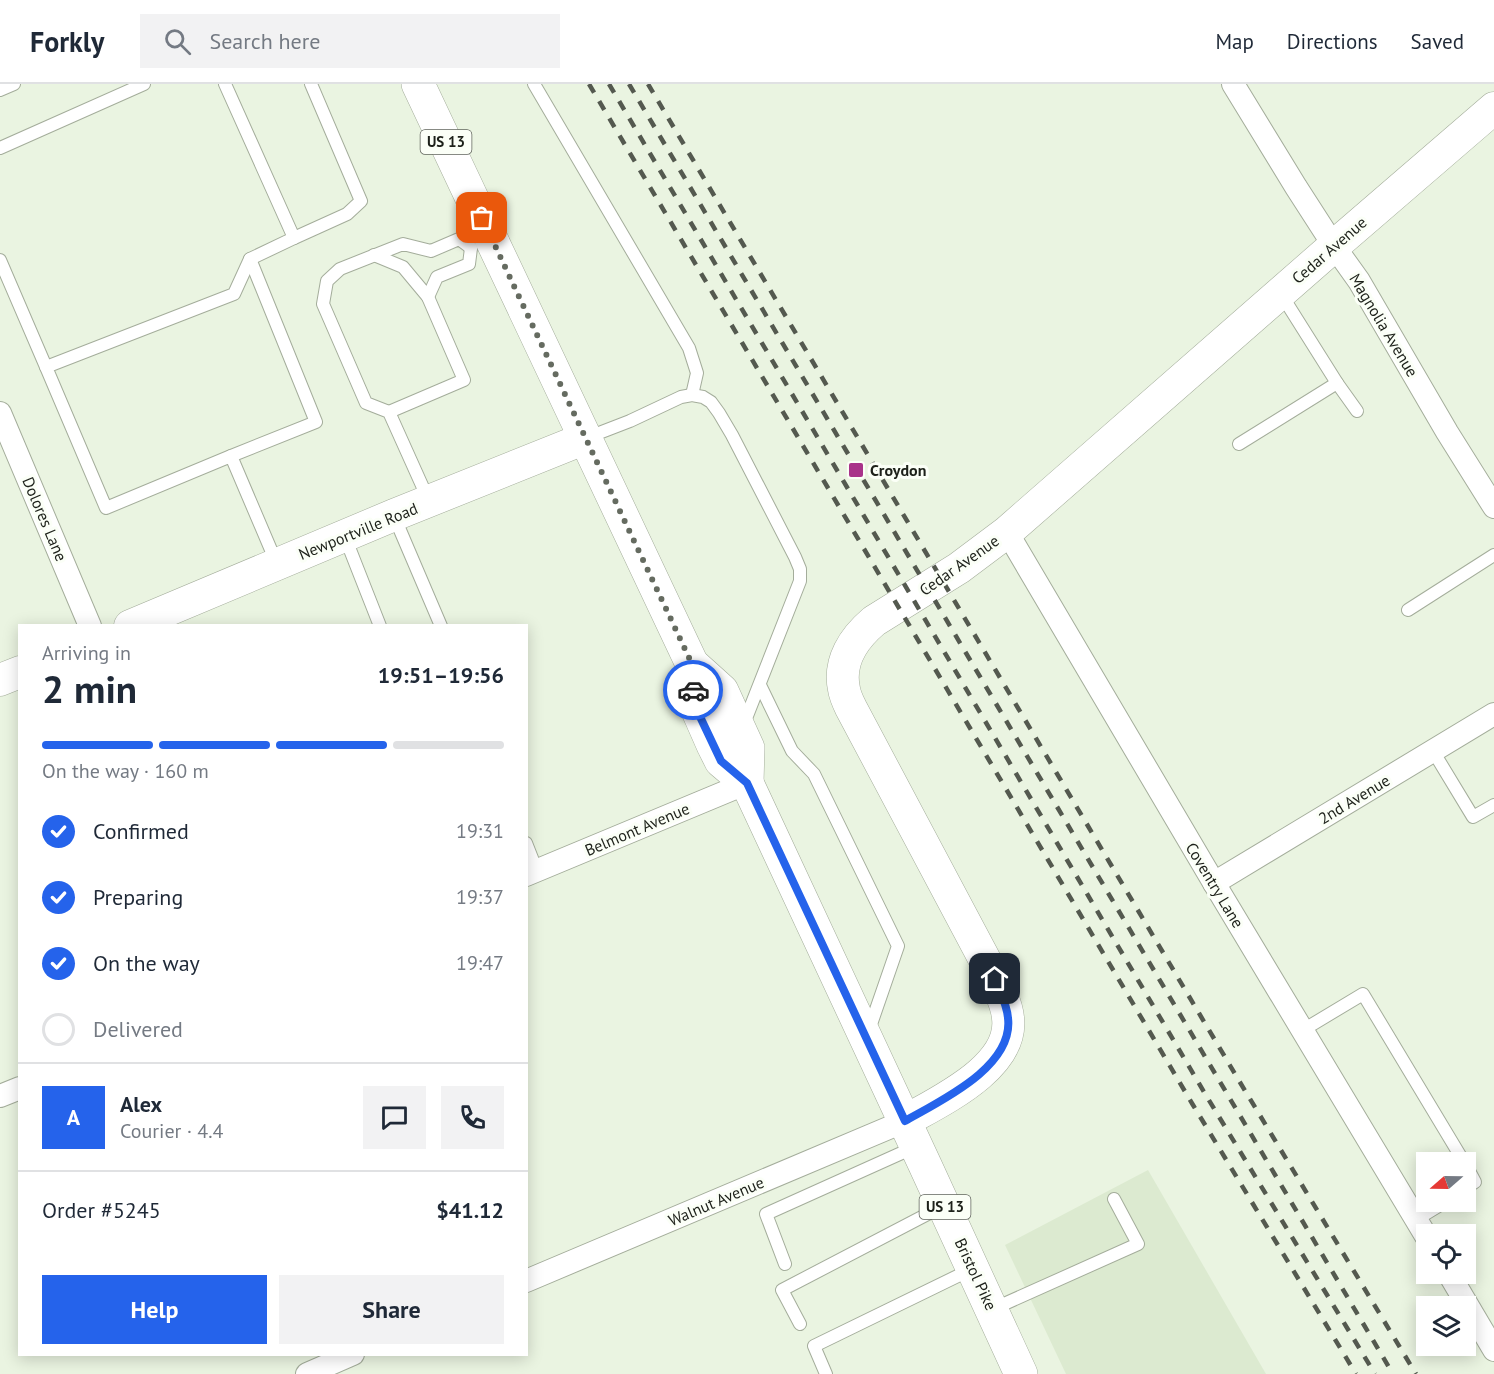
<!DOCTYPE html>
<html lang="en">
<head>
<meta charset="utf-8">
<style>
	body { margin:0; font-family:"PT Sans",sans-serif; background:#f2f2f3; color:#1f2937; height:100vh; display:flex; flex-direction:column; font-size:22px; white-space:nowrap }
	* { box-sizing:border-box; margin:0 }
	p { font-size:20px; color:#747a83 }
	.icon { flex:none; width:33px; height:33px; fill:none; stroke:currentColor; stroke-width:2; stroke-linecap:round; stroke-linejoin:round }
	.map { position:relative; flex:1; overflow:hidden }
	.side { position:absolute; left:18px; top:540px; width:510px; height:732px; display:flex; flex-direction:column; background:#fff; border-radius:0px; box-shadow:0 3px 15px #0003 }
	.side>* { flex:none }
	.needle { width:39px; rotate:250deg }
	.tools { position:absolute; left:1416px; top:1068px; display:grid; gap:12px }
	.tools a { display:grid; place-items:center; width:60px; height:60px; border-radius:0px; background:#fff; box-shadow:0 3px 15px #0003; font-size:30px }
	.pin { position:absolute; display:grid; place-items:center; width:51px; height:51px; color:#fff; margin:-26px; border-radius:12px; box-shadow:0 3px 9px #0006 }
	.courier { position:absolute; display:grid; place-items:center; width:60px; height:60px; margin:-30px; border:4px solid #2563eb; border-radius:50%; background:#fff; color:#222; box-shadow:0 2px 8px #0007 }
	.overview em { font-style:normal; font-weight:700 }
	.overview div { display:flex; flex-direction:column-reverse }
	.overview { display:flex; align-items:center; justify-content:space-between; height:102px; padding:0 24px }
	h1 { font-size:39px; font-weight:700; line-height:45px }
	.bar { display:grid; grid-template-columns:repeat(4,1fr); gap:9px 6px; align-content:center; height:72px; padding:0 24px }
	.bar i { height:8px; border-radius:4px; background:#e0e1e3 }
	.bar .current { background:#2563eb }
	.bar p { grid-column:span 4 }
	.line { display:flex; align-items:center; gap:15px; padding:0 24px; border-top:2px solid #e0e1e3 }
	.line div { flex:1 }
	.round { display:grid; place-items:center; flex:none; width:63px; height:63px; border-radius:0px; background:#f2f2f3 }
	ol { padding:0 24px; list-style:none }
	li { display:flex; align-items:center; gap:18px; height:66px }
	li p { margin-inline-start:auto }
	li .icon { padding:6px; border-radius:50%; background:#2563eb; color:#fff; stroke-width:4 }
	li:last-child { color:#747a83 }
	li i { width:33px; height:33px; border:3px solid #e0e1e3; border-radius:50% }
	.action { display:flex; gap:12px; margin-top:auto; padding:12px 24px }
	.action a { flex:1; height:69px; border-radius:0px; background:#2563eb; color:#fff; font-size:24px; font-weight:700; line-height:69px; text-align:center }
	.action a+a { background:#f2f2f3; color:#1f2937 }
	header { display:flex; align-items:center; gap:36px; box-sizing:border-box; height:84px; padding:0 30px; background:#fff; border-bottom:2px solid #e0e1e3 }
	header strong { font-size:28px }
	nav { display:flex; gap:33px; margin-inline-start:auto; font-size:21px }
	.search { width:420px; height:54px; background:#f2f2f3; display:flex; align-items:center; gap:15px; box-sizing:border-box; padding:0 21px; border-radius:0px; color:#747a83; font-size:22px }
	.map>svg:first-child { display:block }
	.built { fill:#dcead0 }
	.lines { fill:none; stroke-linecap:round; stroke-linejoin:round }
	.lane-casing { stroke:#a4ad9b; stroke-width:14 }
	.street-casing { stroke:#a4ad9b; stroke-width:24 }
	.secondary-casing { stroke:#a4ad9b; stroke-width:33 }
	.primary-casing { stroke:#a4ad9b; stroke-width:34 }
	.lane { stroke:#fff; stroke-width:12 }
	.street { stroke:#fff; stroke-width:22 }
	.secondary { stroke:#fff; stroke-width:32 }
	.primary { stroke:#fff; stroke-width:33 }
	.rail { stroke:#54594f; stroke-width:4.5; stroke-dasharray:10 10; stroke-linecap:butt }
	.done { stroke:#656b60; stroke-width:6; stroke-dasharray:0 10.8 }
	.route { stroke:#2563eb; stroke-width:8 }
	.poi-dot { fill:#a9338a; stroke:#fbfff7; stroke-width:2 }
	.labels { text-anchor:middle; stroke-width:6; stroke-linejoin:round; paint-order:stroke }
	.shield { fill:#fbfff7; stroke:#60645c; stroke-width:1.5 }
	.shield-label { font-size:15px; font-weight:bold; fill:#1d211a }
	.street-label { font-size:16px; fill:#1d211a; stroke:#fbfff7 }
	.poi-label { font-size:16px; font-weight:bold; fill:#1d211a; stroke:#fbfff7; text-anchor:start }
</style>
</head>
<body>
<header>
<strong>Forkly</strong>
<div class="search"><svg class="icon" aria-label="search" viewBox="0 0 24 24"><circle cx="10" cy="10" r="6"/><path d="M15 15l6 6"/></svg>Search here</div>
<nav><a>Map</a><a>Directions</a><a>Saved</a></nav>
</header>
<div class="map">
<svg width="1494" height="1290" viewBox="0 0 1494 1290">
	<rect width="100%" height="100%" fill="#eaf4e1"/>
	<path class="built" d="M1148,1086L1266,1290H1066L1005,1161Z"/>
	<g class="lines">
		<g class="lane-casing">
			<g id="lane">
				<path d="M225,0L294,154L250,175L234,210L46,283L106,424L231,372L277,480"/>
				<path d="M534,0L689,264L697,289L692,311"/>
				<path d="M0,6L14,0"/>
				<path d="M0,64L144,0"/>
				<path d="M294,154L347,130L361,117L311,0"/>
				<path d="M374,171L403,183L428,213L464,296L389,328"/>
				<path d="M0,176L46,283"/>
				<path d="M428,213L437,193L469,180L471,164"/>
				<path d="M1337,299L1357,327"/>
				<path d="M586,354L630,337L681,313L692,311L703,313L711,318L719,329L732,351L795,473L800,485V497L743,642"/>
				<path d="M1239,360L1337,299L1281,210"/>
				<path d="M231,372L316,338L250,175"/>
				<path d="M429,417L389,328L366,319L323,220L327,197L340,185L403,160L431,167L459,155L471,164"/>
				<path d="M394,432L441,542"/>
				<path d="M345,453L380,542"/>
				<path d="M1408,526L1494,471"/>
				<path d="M760,601L792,667L814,690L898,862L869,946"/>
				<path d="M1433,667L1473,733L1494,721"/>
				<path d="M526,759L537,787"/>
				<path d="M1303,946L1363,910L1464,1078"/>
				<path d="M1466,1081L1475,1098L1466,1104"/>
				<path d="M1417,1135L1445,1118"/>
				<path d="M785,1180L766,1130L915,1063"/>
				<path d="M993,1225L1138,1160L1114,1115"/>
				<path d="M800,1240L782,1206L943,1122"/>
				<path d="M826,1290L814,1262L972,1185"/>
			</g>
		</g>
		<g class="street-casing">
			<g id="street">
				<path d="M1233,0L1296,103L1334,162L1359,197L1447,348L1494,423"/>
				<path d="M0,329L90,542"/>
				<path d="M1007,448L1214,799L1426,1152"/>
				<path d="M526,791L747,699"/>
				<path d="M1214,799L1494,630"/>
				<path d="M0,1012L20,1004"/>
				<path d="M1449,1190L1494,1266"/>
				<path d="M526,1197L905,1037"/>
				<path d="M307,1290L353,1270"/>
			</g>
		</g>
		<g class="secondary-casing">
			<g id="secondary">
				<path d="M130,542L394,431L586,354"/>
				<path d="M0,596L20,588"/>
				<path d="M905,1037C940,1017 1014,983 1008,934C1007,920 1000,908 995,895L851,624C848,618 845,612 844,605C838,577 854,554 874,537L959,484L1007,448L1334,162L1494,24"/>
			</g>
		</g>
		<g class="primary-casing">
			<g id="primary">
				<path d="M418,0L692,580L695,620L713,661L721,677L747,699L925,1081L1021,1290"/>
				<path d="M692,580L722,607L748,664L747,699"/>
			</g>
		</g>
		<use href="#lane" class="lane"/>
		<use href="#street" class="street"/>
		<use href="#secondary" class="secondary"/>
		<use href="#primary" class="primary"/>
		<g class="rail">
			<path d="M589,0L1193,1021L1356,1290"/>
			<path d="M609,0L1207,1013L1375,1290"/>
			<path d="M629,0L1393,1290"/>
			<path d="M648,0L1238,995L1416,1290"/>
		</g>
	</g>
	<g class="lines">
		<path class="done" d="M482,134L692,580L693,606"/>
		<path class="route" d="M693,606L694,620L721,677L747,699L905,1037C940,1017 1014,983 1008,934C1007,920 1000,908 995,895"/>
	</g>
	<rect class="poi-dot" x="848" y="378" width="16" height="16" rx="3"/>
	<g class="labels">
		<g class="shield">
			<rect x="420.5" y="46" width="51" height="24" rx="4.5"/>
			<rect x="919.5" y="1111" width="51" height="24" rx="4.5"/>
		</g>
		<g class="shield-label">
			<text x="446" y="63">US 13</text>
			<text x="945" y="1128">US 13</text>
		</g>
		<g class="street-label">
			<text transform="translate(1329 166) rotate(-41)" y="6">Cedar Avenue</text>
			<text transform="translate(1384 241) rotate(59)" y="6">Magnolia Avenue</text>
			<text transform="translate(45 435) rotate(67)" y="6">Dolores Lane</text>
			<text transform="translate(358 447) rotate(-22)" y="6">Newportville Road</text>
			<text transform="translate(959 481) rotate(-35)" y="6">Cedar Avenue</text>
			<text transform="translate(1354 715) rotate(-31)" y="6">2nd Avenue</text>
			<text transform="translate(637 745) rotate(-23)" y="6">Belmont Avenue</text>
			<text transform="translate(1215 801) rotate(59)" y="6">Coventry Lane</text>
			<text transform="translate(716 1117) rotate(-23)" y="6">Walnut Avenue</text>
			<text transform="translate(976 1190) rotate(65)" y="6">Bristol Pike</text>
		</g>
		<g class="poi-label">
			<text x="870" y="392">Croydon</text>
		</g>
	</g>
</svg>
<div class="tools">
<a><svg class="needle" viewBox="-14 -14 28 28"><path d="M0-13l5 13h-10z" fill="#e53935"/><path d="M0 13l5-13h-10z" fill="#747a83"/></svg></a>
<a><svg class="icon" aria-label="locate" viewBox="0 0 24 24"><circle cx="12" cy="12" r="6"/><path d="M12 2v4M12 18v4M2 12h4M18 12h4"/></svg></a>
<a><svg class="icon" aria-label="layers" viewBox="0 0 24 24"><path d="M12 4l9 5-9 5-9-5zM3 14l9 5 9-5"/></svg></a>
</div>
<div class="pin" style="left:482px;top:134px;background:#ea580c"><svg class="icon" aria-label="bag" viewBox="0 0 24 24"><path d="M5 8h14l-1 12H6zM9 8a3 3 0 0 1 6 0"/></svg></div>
<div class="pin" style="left:995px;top:895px;background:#1f2937"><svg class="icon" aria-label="home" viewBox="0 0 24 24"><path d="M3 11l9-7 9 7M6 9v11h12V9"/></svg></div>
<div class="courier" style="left:693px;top:606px"><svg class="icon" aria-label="car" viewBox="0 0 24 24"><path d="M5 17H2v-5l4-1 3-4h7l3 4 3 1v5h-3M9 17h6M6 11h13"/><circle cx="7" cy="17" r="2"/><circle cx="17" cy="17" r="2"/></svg></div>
<section class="side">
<div class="overview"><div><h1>2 min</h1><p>Arriving in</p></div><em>19:51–19:56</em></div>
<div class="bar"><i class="current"></i><i class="current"></i><i class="current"></i><i></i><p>On the way · 160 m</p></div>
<ol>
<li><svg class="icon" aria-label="check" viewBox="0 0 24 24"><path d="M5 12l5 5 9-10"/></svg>Confirmed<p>19:31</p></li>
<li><svg class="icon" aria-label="check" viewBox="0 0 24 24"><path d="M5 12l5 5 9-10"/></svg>Preparing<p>19:37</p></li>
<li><svg class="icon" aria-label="check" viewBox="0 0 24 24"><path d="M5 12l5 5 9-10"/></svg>On the way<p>19:47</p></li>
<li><i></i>Delivered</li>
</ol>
<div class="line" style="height:108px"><b class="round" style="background:#2563eb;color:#fff">A</b><div><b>Alex</b><p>Courier · 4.4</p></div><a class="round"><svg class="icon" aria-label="chat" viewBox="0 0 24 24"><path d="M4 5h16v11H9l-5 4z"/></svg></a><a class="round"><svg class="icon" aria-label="phone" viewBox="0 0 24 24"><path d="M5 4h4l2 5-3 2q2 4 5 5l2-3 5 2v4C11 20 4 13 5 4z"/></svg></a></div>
<div class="line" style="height:78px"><div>Order #5245</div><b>$41.12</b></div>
<div class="action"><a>Help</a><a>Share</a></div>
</section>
</div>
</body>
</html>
